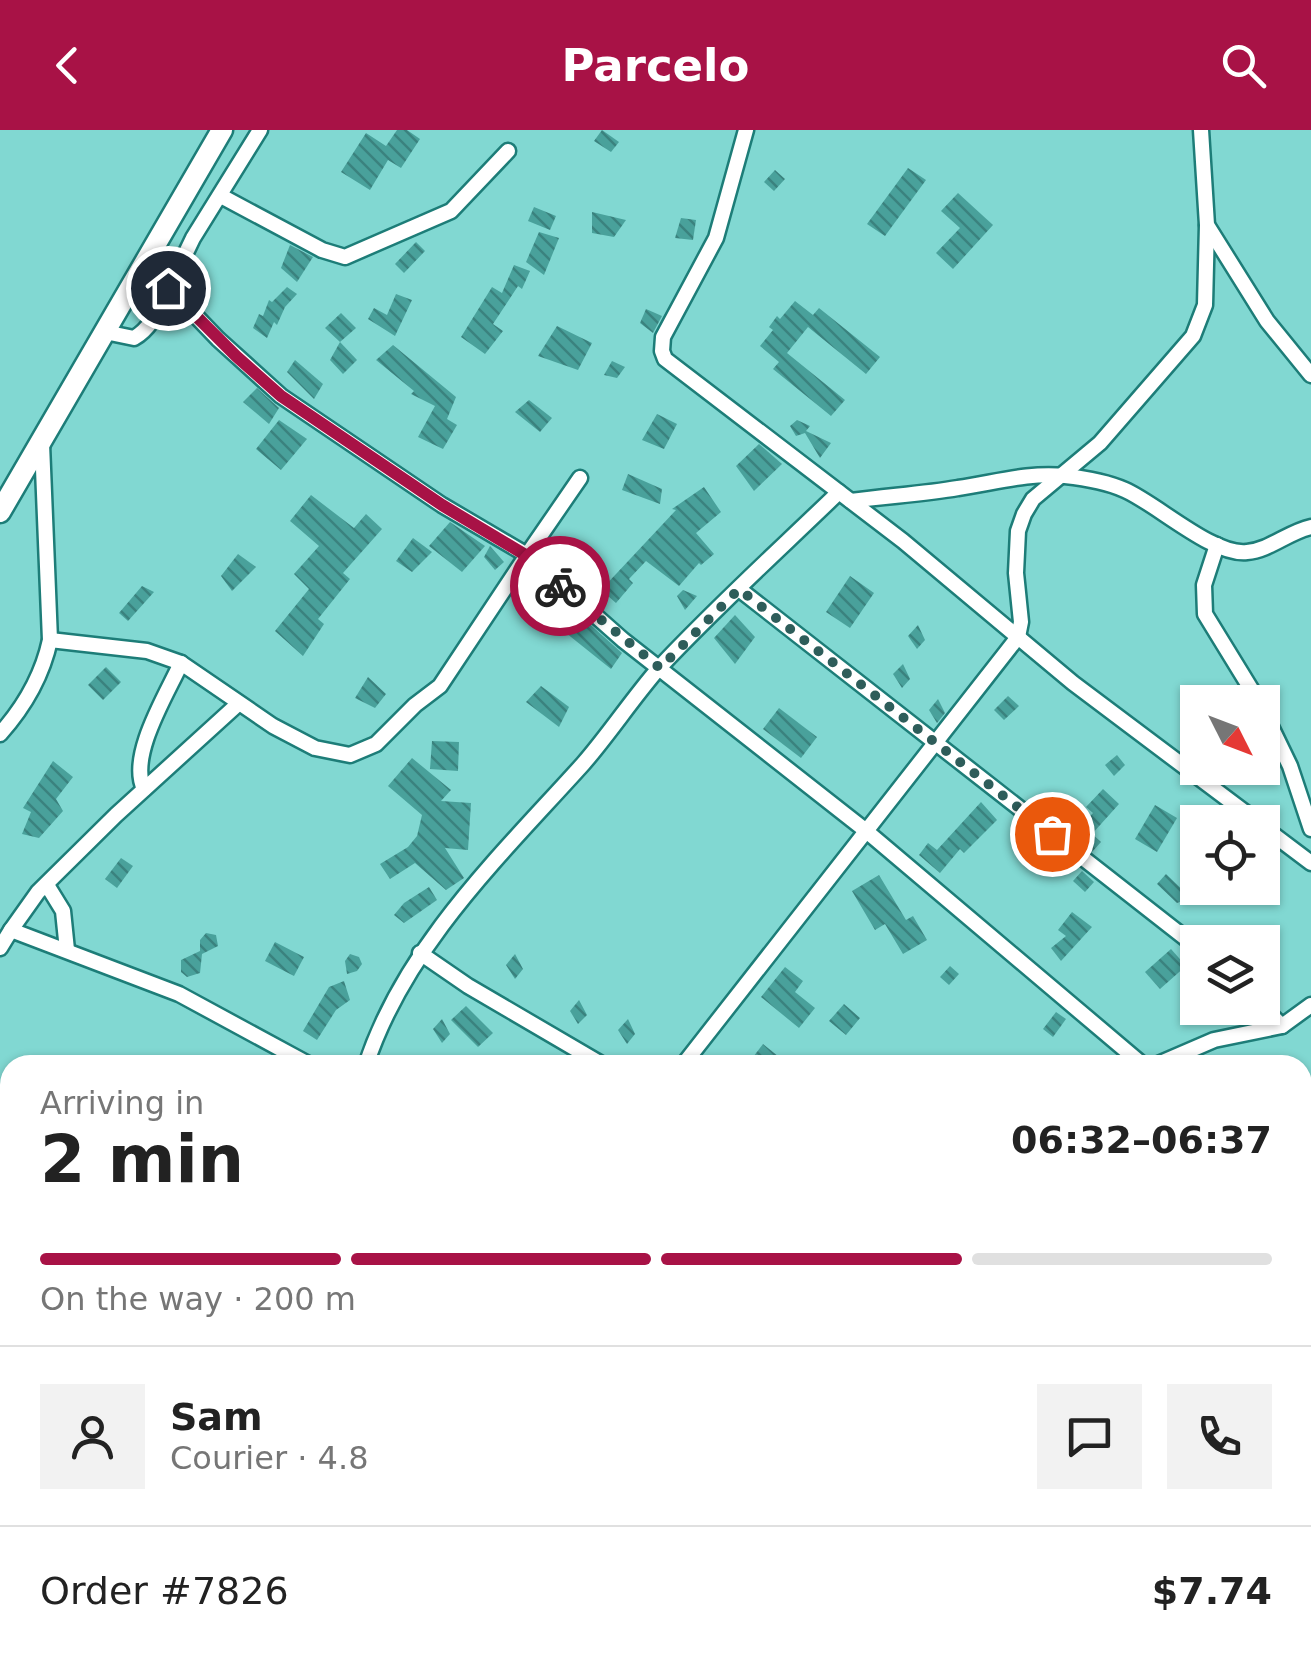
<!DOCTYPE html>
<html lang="en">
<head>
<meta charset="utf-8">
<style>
	body { margin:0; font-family:"DejaVu Sans",sans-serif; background:#f2f2f2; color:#222; height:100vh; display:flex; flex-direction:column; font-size:38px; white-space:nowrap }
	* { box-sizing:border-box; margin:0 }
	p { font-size:32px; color:#767676 }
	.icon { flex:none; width:55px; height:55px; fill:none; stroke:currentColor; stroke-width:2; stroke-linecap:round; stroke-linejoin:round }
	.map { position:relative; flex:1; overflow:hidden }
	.panel { position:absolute; left:0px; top:925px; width:1312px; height:620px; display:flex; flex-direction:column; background:#fff; border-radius:30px 30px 0 0; box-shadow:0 2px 8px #0004 }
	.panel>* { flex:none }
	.needle { width:65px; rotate:132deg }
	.buttons { position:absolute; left:1180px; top:555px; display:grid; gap:20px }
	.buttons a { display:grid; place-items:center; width:100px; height:100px; border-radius:0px; background:#fff; box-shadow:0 2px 8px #0004; font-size:50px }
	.pin { position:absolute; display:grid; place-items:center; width:85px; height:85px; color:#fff; margin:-42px; border:5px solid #fff; border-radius:50%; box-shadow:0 2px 10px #0007 }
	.courier { position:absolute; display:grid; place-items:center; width:100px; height:100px; margin:-50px; border:8px solid #a81246; border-radius:50%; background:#fff; color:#222; box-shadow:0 2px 12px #0007 }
	.summary em { font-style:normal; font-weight:700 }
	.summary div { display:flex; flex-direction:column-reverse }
	.summary { display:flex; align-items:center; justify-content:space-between; height:170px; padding:0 40px }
	h1 { font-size:65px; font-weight:700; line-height:75px }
	.bar { display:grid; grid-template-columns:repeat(4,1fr); gap:15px 10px; align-content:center; height:120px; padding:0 40px }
	.bar i { height:12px; border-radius:8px; background:#e0e0e0 }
	.bar .current { background:#a81246 }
	.bar p { grid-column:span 4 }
	.line { display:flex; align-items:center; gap:25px; padding:0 40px; border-top:2px solid #e0e0e0 }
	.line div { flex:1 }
	.round { display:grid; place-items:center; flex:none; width:105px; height:105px; border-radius:0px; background:#f2f2f2 }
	header { display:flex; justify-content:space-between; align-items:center; height:130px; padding:0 40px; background:#a81246; color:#fff; font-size:45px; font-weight:700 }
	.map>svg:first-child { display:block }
	.building { fill:url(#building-back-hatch) }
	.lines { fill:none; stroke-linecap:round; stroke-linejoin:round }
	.street-casing { stroke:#1d7d78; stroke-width:19 }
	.secondary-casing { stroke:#1d7d78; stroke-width:25 }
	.path { stroke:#569894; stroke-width:2.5; stroke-dasharray:8 8; stroke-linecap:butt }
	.street { stroke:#fff; stroke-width:14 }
	.secondary { stroke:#fff; stroke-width:20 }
	.done { stroke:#2e5d5a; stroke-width:10; stroke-dasharray:0 18 }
	.route { stroke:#a81246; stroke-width:12 }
</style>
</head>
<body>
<header><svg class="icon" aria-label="back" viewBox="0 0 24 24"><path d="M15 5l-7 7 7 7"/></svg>Parcelo<svg class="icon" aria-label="search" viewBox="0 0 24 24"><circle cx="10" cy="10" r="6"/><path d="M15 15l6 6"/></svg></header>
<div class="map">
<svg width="1311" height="1545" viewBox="0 0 1311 1545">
	<defs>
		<pattern id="building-back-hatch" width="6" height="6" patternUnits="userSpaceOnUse" patternTransform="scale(2.5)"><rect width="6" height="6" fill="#49a19b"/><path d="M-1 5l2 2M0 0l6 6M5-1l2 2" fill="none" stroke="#3a827e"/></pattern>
	</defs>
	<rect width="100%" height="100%" fill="#81d8d2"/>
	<g class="building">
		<path d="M397,0H407L420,9L401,38L388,30L370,60L341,42L366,3L386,16Z"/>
		<path d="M602,0L619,12L611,22L594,11Z"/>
		<path d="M908,38L926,50L885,106L867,94Z"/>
		<path d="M775,40L785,49L774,61L764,52Z"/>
		<path d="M958,63L993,95L953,139L936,123L960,98L941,81Z"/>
		<path d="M534,77L556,86L550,100L528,91Z"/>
		<path d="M592,82L626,90L614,107L592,103Z"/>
		<path d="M681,88L696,90L693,110L675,108Z"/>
		<path d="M539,102L559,108L544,145L526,132Z"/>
		<path d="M416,112L425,121L404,143L395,134Z"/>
		<path d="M290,115L313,127L297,152L281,138Z"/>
		<path d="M514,135L530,141L522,159L518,156L493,194L503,201L485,224L461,207L492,157L502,163Z"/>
		<path d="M287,157L297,164L285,177L277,195L274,192L267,208L253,198L259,184L263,186L269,170L272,172Z"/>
		<path d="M396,164L412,170L395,206L368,189L374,178L387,185Z"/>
		<path d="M795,171L813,185L819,178L880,227L866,244L808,197L787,223L845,270L831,286L773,239L779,232L760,216L773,200L769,197L777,186L780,189Z"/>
		<path d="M646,179L662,186L653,203L640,193Z"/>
		<path d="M341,183L356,198L340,212L325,198Z"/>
		<path d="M557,196L592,213L578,240L538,226Z"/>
		<path d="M340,212L357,230L343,244L330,230Z"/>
		<path d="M393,215L456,267L447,289L457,295L443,319L418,307L435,276L411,264L414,261L376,230Z"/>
		<path d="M295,230L323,254L314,269L287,242Z"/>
		<path d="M612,231L625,237L617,248L604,245Z"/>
		<path d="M257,258L279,278L269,294L243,272Z"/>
		<path d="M529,270L552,288L540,302L515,282Z"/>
		<path d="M657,284L677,294L664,319L642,310Z"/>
		<path d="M279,290L307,309L281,340L256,319Z"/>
		<path d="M797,290L810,296L806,301L831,313L820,328L805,303L796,306L790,296Z"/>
		<path d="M759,314L782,334L754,361L736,336Z"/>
		<path d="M628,344L662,359L660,374L622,360Z"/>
		<path d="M704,357L721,382L696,403L714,424L701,435L699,433L679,456L646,431L629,449L633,453L616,473L601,460L676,380L672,379Z"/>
		<path d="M311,365L354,398L366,384L382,399L343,443L350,449L318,489L324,494L303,526L275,501L309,459L294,444L319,416L290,391Z"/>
		<path d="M450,392L485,416L462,442L429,416Z"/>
		<path d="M413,408L432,422L412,442L396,431Z"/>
		<path d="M490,416L504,432L495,440L484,427Z"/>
		<path d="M238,424L256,437L232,461L221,446Z"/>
		<path d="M850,446L874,463L850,498L826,482Z"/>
		<path d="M142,456L154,462L128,491L119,483Z"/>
		<path d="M683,460L697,466L685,480L677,466Z"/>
		<path d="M565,472L622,523L611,539L551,491Z"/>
		<path d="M735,485L755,507L735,534L714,508Z"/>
		<path d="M918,495L925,510L917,519L908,506Z"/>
		<path d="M903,534L910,549L902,558L893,544Z"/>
		<path d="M106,537L121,552L103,570L88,555Z"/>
		<path d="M368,547L386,564L375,578L355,568Z"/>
		<path d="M541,556L569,577L559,597L526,572Z"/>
		<path d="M1008,566L1019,576L1004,590L994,580Z"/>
		<path d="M938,569L945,583L937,593L929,580Z"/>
		<path d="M779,578L817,607L801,628L763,599Z"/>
		<path d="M432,611L459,612L458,641L430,639Z"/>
		<path d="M1117,625L1125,635L1114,646L1105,635Z"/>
		<path d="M412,628L451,660L441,671L471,673L468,720L445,718L464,748L446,760L415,733L390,749L380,734L408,717L417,706L422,685L388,656Z"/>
		<path d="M53,631L73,647L56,669L63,681L39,708L22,704L31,682L23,678Z"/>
		<path d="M1103,659L1119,674L1092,704L1101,712L1092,722L1072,706L1093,683L1086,677Z"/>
		<path d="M981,672L997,690L964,723L960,719L940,743L919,725L928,713L937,720Z"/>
		<path d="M1155,675L1177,688L1157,722L1135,709Z"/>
		<path d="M121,728L133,736L117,758L105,749Z"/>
		<path d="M1082,741L1094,752L1085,762L1073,751Z"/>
		<path d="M1166,744L1191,768L1177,773L1157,754Z"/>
		<path d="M879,745L906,790L913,786L927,810L903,824L885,794L875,800L852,761Z"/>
		<path d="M429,757L437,770L404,793L394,785L404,773Z"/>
		<path d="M1072,782L1092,797L1061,831L1051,818L1066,806L1058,800Z"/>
		<path d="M206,803L216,805L218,816L202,824L200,843L187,847L181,842V830L200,821V810Z"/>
		<path d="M275,812L304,827L294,846L265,831Z"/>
		<path d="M1171,819L1186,836L1160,859L1145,842Z"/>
		<path d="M350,824L359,827L362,834L357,841L347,844L345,831Z"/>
		<path d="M515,824L523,839L515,849L506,835Z"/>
		<path d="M950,836L959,844L949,855L940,847Z"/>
		<path d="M785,837L803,851L795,862L815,878L799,898L761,867Z"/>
		<path d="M344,851L350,870L336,880L317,910L303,901L329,857Z"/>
		<path d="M579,870L587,885L578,894L570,881Z"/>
		<path d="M844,874L860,888L846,905L829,891Z"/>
		<path d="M466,876L493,903L478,917L451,890Z"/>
		<path d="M1056,882L1066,889L1053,907L1043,899Z"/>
		<path d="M442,889L450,904L442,913L433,899Z"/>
		<path d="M628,889L635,904L627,914L618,900Z"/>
		<path d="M763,914L789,935H747Z"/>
	</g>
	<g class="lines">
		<g class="street-casing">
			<g id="street">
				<path d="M746,0L716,108L663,207L662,221L665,229L903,411L1073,553L1258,692"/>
				<path d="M1201,0L1207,95L1267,191L1311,245"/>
				<path d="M221,66L322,120L345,127L451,81L508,21"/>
				<path d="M169,158L193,108L260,0"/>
				<path d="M105,202L134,208C153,197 159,177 169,158L218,209L281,266L442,375L527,425L580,348"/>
				<path d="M851,371C887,366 923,364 958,358C994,353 1028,342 1065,346C1084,348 1107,352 1125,360C1157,374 1213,426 1247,422C1270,420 1288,402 1311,397"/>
				<path d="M1217,415L1204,455L1205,484L1259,572"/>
				<path d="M739,459L1198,818"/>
				<path d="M50,510L147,521L181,533L273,596L315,618L350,625L376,614L415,575L440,556L527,425L623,510L865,700L1143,935"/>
				<path d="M1262,578L1290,636L1311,699"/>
				<path d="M0,604C25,576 42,547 50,510L42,314"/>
				<path d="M144,659C128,626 167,564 181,533"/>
				<path d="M1262,696L1311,733"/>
				<path d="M47,755L63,781L67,820"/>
				<path d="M11,800L38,762L116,685L238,574"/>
				<path d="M0,818L11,800L179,864L310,935"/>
				<path d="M420,823L468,856L603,935"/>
				<path d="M1262,876L1282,896"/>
				<path d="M366,935C405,816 501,725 583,634C610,603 632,569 659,538C716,477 779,420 839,362"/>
				<path d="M683,935L1018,507L1021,492L1016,443L1018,401L1024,384L1033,369L1100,313L1193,206L1205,175L1207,95"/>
				<path d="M1156,935L1214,910L1282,896L1311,875"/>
				<path d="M1302,1340L1311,1331"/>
				<path d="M1302,1348L1311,1356"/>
				<path d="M0,1365L10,1374"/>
				<path d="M0,1517L10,1503"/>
				<path d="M605,1535L618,1545"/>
				<path d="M834,1535L847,1545"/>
				<path d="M114,1545L124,1535"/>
				<path d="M1098,1545V1535"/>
			</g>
		</g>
		<g class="secondary-casing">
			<path id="secondary" d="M0,382L222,0"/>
		</g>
		<g class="path">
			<path d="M543,1535L545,1545"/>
			<path d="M773,1545L781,1535"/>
		</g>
		<use href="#street" class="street"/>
		<use href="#secondary" class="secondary"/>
	</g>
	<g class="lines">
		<path class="done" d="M560,456L660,538L739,459L1052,704"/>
		<path class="route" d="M168,158L236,226L281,266L442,375L527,426L560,456"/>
	</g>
</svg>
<div class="buttons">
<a><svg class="needle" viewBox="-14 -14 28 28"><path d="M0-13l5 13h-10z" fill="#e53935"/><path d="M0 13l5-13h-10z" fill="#767676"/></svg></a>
<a><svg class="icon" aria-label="locate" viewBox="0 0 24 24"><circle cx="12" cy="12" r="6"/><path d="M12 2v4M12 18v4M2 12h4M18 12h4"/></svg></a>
<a><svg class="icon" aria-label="layers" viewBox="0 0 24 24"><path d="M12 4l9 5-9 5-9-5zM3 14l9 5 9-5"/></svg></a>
</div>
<div class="pin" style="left:1052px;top:704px;background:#ea580c"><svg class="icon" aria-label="bag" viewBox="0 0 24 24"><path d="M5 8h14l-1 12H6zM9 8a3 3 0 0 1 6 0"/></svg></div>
<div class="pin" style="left:168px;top:158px;background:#1f2937"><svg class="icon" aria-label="home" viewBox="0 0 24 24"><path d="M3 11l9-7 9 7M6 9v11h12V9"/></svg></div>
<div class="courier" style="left:560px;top:456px"><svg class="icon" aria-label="bike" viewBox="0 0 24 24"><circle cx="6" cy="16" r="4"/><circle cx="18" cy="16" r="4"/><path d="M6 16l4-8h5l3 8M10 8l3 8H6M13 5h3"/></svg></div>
<section class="panel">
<div class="summary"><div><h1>2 min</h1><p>Arriving in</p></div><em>06:32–06:37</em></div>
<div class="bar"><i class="current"></i><i class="current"></i><i class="current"></i><i></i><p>On the way · 200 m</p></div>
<div class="line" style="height:180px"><a class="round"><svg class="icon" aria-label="person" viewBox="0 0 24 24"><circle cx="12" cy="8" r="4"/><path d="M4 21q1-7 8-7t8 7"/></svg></a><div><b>Sam</b><p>Courier · 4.8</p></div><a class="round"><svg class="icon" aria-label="chat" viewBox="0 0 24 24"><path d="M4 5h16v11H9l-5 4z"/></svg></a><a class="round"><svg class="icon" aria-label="phone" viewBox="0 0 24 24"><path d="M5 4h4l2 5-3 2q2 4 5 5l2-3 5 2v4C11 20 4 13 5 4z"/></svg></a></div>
<div class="line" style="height:130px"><div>Order #7826</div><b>$7.74</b></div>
</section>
</div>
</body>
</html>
